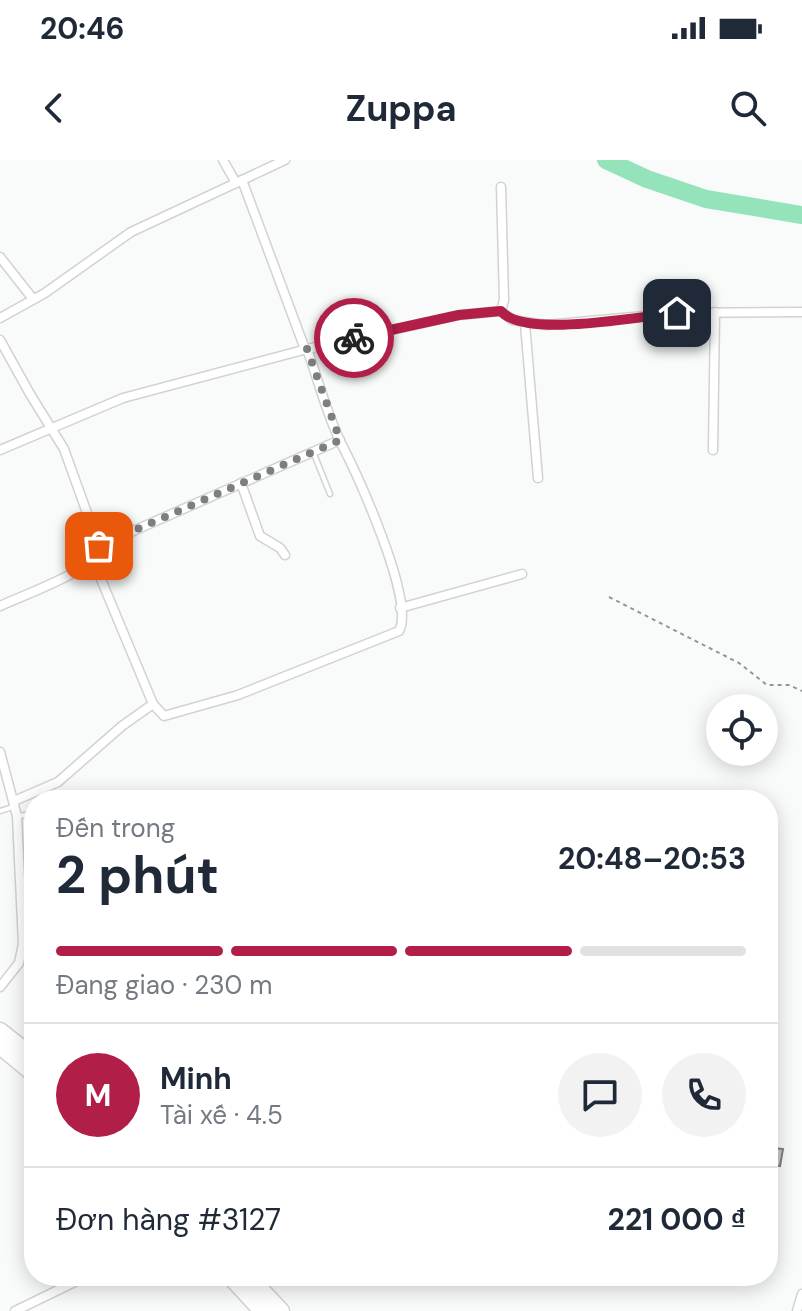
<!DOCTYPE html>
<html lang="vi">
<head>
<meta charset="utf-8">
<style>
	body { margin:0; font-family:"DM Sans",sans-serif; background:#f2f2f3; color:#1f2937; height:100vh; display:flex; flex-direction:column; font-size:30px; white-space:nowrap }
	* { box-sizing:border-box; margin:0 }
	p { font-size:26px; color:#747a83 }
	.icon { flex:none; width:44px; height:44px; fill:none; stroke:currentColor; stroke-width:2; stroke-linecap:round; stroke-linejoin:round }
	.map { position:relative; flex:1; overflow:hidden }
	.sheet { position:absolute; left:24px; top:630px; width:754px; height:496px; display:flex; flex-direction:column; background:#fff; border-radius:32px; box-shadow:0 4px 20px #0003 }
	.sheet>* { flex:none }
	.controls { position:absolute; left:706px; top:534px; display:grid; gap:16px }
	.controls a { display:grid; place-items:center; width:72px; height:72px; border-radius:50%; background:#fff; box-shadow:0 4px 20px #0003; font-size:40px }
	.pin { position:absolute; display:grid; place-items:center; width:68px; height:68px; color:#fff; margin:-34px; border-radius:16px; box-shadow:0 4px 12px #0006 }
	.courier { position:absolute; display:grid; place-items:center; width:80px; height:80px; margin:-40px; border:6px solid #b11f49; border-radius:50%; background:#fff; color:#222; box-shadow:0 2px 10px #0007 }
	.overview em { font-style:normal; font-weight:700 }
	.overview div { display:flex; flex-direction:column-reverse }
	.overview { display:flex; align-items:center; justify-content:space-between; height:136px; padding:0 32px }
	h1 { font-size:52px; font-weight:700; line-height:60px }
	.bar { display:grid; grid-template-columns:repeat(4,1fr); gap:12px 8px; align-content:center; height:96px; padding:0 32px }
	.bar i { height:10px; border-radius:6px; background:#e0e1e3 }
	.bar .selected { background:#b11f49 }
	.bar p { grid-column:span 4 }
	.line { display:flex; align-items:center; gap:20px; padding:0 32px; border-top:2px solid #e0e1e3 }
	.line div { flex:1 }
	.round { display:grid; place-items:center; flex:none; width:84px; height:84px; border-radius:42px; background:#f2f2f3 }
	.status { display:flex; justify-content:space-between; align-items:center; height:56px; padding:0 40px; background:#fff; direction:ltr }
	.status svg { height:22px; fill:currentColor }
	header { display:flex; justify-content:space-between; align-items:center; height:104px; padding:0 32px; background:#fff; font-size:36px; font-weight:700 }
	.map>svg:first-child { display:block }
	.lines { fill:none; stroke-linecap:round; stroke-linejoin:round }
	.river { stroke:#94e3bb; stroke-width:18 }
	.building { fill:#c4c7c6; stroke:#7d807f; stroke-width:2 }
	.lane-casing { stroke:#d0d3d1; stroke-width:7 }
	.street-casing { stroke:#d0d3d1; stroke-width:11 }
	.highway-casing { stroke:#d0d3d1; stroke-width:19 }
	.path { stroke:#959797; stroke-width:2; stroke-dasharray:4 4; stroke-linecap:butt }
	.lane { stroke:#fff; stroke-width:4 }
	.street { stroke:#fff; stroke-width:8 }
	.highway { stroke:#fff; stroke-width:16 }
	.done { stroke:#7d7f7e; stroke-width:8; stroke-dasharray:0 14.4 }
	.route { stroke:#b11f49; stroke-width:10 }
</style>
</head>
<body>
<div class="status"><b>20:46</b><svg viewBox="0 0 49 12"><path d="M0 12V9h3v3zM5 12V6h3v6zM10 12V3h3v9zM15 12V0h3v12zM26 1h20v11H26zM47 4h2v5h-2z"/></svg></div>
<header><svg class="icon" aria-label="back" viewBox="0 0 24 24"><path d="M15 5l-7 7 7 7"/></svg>Zuppa<svg class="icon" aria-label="search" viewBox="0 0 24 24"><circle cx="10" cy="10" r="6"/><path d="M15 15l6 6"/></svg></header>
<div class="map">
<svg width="802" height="1151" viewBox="0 0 802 1151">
	<rect width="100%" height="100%" fill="#f8fbfa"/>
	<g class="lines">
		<path class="river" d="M606,0L647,19L706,39L802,55"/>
	</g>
	<path class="building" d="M768,987L783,989L780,1006L768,1004Z"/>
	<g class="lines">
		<g class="lane-casing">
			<g id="lane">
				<path d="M314,294L330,334"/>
				<path d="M0,651L13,647"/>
				<path d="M17,656L34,654"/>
				<path d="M22,734L34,733"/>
			</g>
		</g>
		<g class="street-casing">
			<g id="street">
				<path d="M223,0L236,23"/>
				<path d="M242,20L305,189"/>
				<path d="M501,27L504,140L501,151"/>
				<path d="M0,97L33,139"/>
				<path d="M0,158L45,133L131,72L285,0"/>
				<path d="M525,164L538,318"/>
				<path d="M0,180L30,234L64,289L100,389C95,410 21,436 0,446"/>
				<path d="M0,290L123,238L307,189L459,155L501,151L512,160L546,165L677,153L802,152"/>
				<path d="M713,290L715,152"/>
				<path d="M241,323L260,376L280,388L285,395"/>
				<path d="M99,386L340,280"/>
				<path d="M93,400L153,544L164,556L238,535L399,471C416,441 356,312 340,281C326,252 318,219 307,189"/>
				<path d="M400,448L522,414"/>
				<path d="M0,592L17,656L23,784L19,803L0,827"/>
				<path d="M14,641L58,622L122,566L153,544"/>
				<path d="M15,1151L87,1116"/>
				<path d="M797,1151L802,1134"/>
			</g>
		</g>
		<g class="highway-casing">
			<g id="highway">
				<path d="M0,871L34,898"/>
				<path d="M0,886L34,914"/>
				<path d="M230,1116L262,1151"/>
				<path d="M248,1116L281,1151"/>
			</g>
		</g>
		<path class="path" d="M609,437L739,503L767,525H789L802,531"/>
		<use href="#lane" class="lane"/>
		<use href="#street" class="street"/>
		<use href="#highway" class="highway"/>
	</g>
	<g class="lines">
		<path class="done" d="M99,386L340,280L307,189L354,178"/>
		<path class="route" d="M354,178L459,155L501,151C524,179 640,156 677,153"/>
	</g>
</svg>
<div class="controls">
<a><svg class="icon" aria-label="locate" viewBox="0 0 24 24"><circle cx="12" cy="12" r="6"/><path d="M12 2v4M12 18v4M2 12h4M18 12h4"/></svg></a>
</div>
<div class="pin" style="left:99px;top:386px;background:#ea580c"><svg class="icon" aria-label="bag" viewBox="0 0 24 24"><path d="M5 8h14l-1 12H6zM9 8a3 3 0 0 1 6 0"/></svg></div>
<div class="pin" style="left:677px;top:153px;background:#1f2937"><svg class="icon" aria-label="home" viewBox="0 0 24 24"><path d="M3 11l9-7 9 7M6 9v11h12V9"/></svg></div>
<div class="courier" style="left:354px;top:178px"><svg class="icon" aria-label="bike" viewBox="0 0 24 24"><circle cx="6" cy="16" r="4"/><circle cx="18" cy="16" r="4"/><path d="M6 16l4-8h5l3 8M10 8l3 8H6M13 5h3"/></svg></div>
<section class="sheet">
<div class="overview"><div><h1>2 phút</h1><p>Đến trong</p></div><em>20:48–20:53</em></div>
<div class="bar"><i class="selected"></i><i class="selected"></i><i class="selected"></i><i></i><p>Đang giao · 230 m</p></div>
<div class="line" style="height:144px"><b class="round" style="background:#b11f49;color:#fff">M</b><div><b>Minh</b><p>Tài xế · 4.5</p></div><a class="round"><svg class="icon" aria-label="chat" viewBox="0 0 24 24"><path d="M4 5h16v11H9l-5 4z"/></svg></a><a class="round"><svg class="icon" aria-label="phone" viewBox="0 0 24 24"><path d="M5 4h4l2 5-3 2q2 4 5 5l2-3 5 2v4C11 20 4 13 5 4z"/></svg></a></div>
<div class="line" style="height:104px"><div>Đơn hàng #3127</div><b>221 000 ₫</b></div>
</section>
</div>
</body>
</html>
